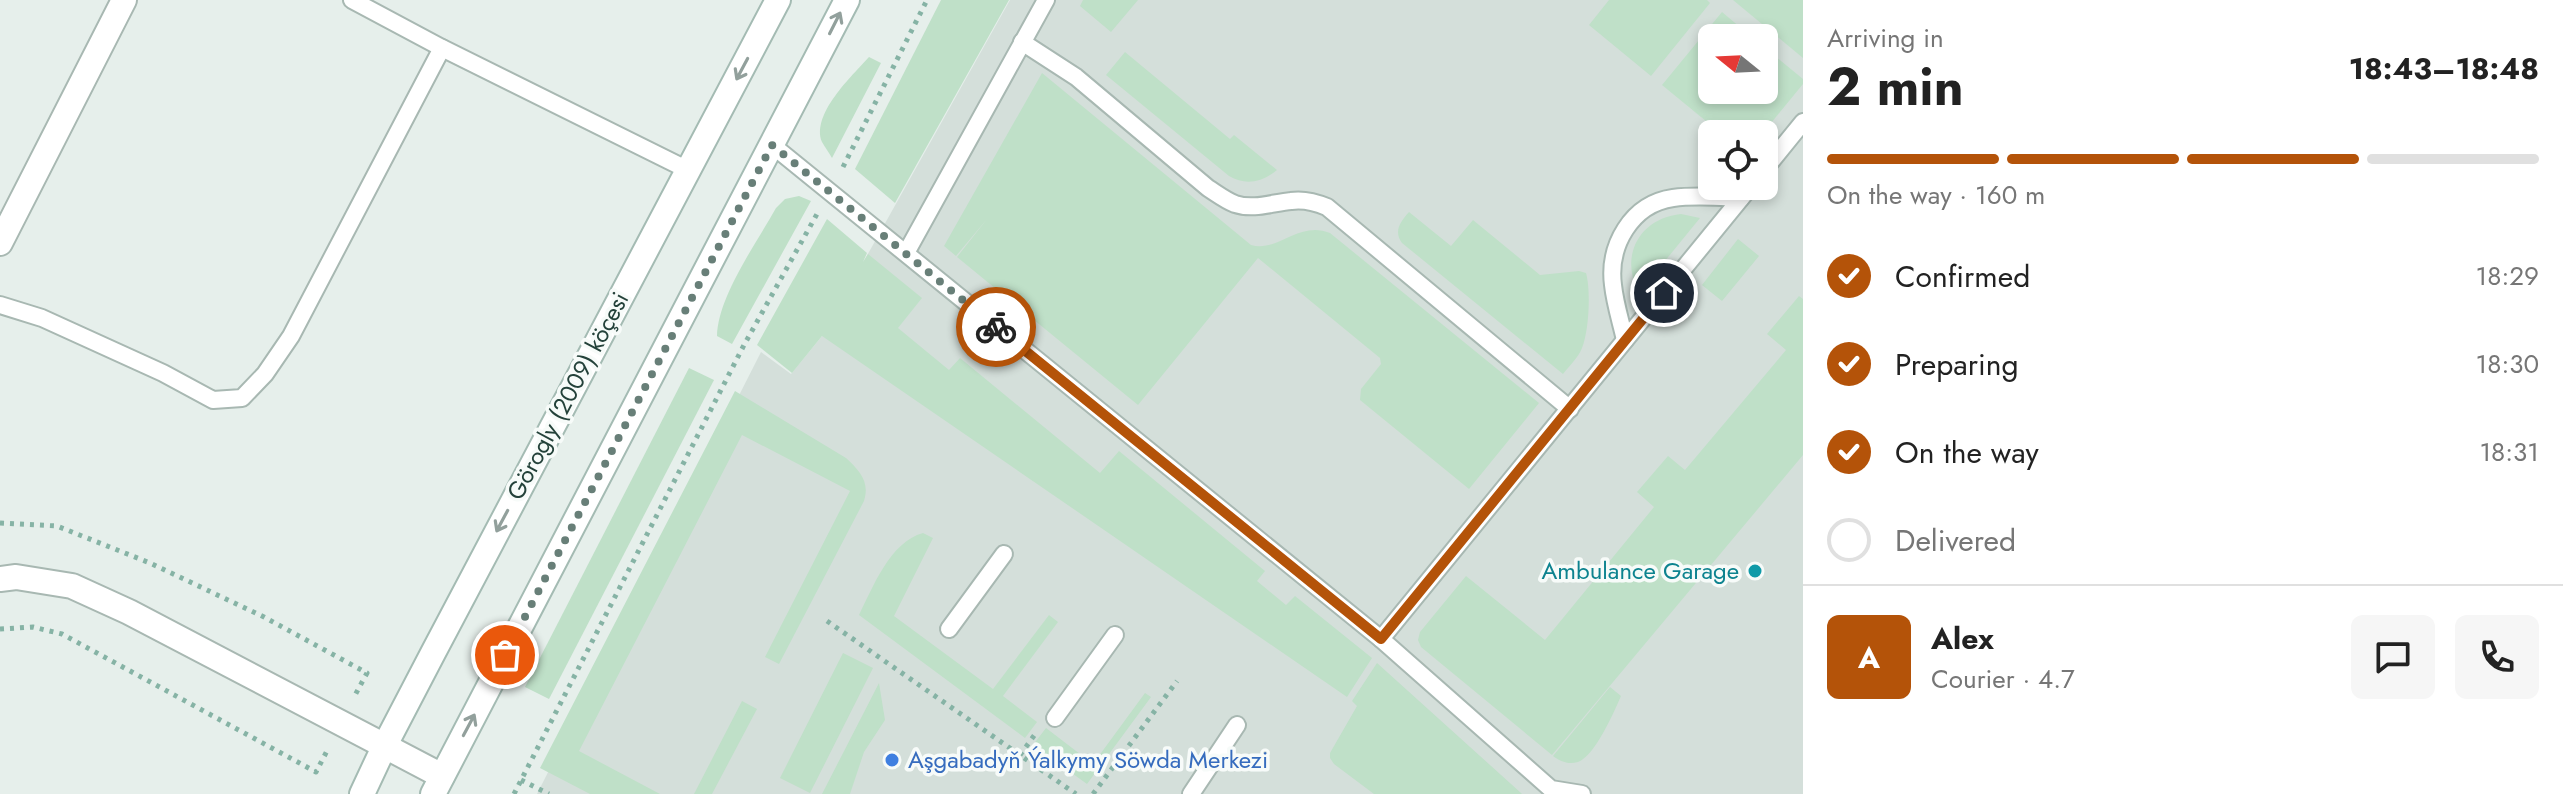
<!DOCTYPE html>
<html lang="en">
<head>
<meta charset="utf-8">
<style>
	body { margin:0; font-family:Jost,sans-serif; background:#f6f6f6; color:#222; height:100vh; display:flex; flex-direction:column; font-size:30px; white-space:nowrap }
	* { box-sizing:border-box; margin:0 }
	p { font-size:26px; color:#767676 }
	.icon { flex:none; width:44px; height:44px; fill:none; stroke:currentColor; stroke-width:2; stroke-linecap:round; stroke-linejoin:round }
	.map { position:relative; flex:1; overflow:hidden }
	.drawer { display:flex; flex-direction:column; background:#fff; width:760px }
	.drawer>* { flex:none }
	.needle { width:52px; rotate:288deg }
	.buttons { position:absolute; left:1698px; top:24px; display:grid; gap:16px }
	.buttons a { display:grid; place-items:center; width:80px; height:80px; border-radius:12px; background:#fff; box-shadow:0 4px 12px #0003; font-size:40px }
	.pin { position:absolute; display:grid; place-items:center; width:68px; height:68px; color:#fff; margin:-34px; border:4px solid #fff; border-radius:50%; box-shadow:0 2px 8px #0007 }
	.courier { position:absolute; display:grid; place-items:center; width:80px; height:80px; margin:-40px; border:6px solid #b45309; border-radius:50%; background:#fff; color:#222; box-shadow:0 2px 10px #0007 }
	.headline em { font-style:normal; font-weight:700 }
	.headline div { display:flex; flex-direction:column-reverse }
	.headline { display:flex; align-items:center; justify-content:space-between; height:136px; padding:0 24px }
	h1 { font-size:52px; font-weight:700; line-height:60px }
	.bar { display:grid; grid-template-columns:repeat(4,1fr); gap:12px 8px; align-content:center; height:96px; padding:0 24px }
	.bar i { height:10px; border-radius:6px; background:#e0e0e0 }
	.bar .active { background:#b45309 }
	.bar p { grid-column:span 4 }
	.line { display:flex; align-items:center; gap:20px; padding:0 24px; border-top:2px solid #e0e0e0 }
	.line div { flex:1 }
	.round { display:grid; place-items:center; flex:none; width:84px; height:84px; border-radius:12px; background:#f6f6f6 }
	ol { padding:0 24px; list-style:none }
	li { display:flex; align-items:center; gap:24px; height:88px }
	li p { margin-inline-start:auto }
	li .icon { padding:8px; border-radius:50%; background:#b45309; color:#fff; stroke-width:4 }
	li:last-child { color:#767676 }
	li i { width:44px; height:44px; border:4px solid #e0e0e0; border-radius:50% }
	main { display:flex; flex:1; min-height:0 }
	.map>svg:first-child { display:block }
	.built { fill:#d4dfda; fill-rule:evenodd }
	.green { fill:#bfe0c8 }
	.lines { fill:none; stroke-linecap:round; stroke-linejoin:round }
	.lane-casing { stroke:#a8b8b2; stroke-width:20 }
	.street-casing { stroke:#a8b8b2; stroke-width:28 }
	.secondary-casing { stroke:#a4bbb3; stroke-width:28 }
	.path { stroke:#86b3a5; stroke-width:5; stroke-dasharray:4 6; stroke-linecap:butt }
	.lane { stroke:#fff; stroke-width:16 }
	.street { stroke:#fff; stroke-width:24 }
	.secondary { stroke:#fff; stroke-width:24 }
	.oneway { stroke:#92a09c }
	.done { stroke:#687f78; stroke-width:8; stroke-dasharray:0 14.4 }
	.route { stroke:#b45309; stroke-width:10 }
	.culture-dot { fill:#0f9aa8; stroke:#f7fbf9; stroke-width:3 }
	.shop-dot { fill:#3f7fe0; stroke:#f7fbf9; stroke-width:3 }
	.labels { text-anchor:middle; stroke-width:7; stroke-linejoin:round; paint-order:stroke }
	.street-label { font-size:24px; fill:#24423a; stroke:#f7fbf9 }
	.culture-label { font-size:24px; fill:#0d838f; stroke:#f7fbf9; text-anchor:end }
	.shop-label { font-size:24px; fill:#366cbe; stroke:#f7fbf9; text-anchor:start }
</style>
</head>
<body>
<main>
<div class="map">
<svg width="1803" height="794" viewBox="0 0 1803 794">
	<rect width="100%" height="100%" fill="#e6efeb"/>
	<path class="built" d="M1010,0H1803V794H537L761,352L791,374L822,336ZM1712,38H1764V90H1712ZM1712,134H1764V186H1712Z"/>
	<g class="green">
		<path d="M941,0H1009L895,203L855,169Z"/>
		<path d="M1083,0H1138L1111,32L1080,6Z"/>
		<path d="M1609,0H1707L1710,3L1651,76L1589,25Z"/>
		<path d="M1733,0H1803V58Z"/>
		<path d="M1722,12L1753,38H1712V90H1764V47L1803,79V84L1762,134H1731L1730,128L1726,126H1712L1662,85Z"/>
		<path d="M1125,52L1230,139L1234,135L1277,170C1262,182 1246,186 1229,176L1106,75Z"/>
		<path d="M869,57L881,63L832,158C829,153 825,147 822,142C811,114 852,76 869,57Z"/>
		<path d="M1042,73L1251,245C1277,253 1299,220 1330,233L1539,403L1469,489L1360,400L1361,389L1381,364L1380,358L1258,258L1138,405L957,257L987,219L956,256L944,246Z"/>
		<path d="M799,196L811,201L732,344L717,336C718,296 756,244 776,208L785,199Z"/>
		<path d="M1409,212L1451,246L1473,220L1540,275L1579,271L1586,273C1591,290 1589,331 1582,348C1578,358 1569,366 1563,374L1402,243C1393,231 1401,221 1409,212Z"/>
		<path d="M1681,214L1700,218L1642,289H1637C1620,252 1642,218 1681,214Z"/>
		<path d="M827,219L867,253L863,262L868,254L922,298L898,328L949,370L960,358L1100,473L1119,451L1265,571L1257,581L1286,605L1295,596L1372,658L1347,697L822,336L792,373L757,345Z"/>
		<path d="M1738,239L1759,256L1722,301L1702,285Z"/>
		<path d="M1799,296L1803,299V455L1552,755L1421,647L1418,640L1420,632L1466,576L1545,640L1654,507L1637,492L1668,456L1685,470L1786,350L1767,334Z"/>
		<path d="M689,368L714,380L549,699L525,687Z"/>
		<path d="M735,391L846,458C860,471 870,482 864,501L779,664L765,657L850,491L742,435L579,751L660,794H590L540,768Z"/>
		<path d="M923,533L933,538L894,616L993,689L1049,615L1058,622L1003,696L1037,722L1025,738L859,615C873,587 890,542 923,533Z"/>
		<path d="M843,653L873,668L810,793L780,778Z"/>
		<path d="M1377,663L1521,793L1522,794H1374L1334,764L1330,758V753L1357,706L1352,701Z"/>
		<path d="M879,683L885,720L864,752L850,794H822Z"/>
		<path d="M1610,687L1621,696C1614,712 1595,756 1578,762C1568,765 1560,761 1553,756Z"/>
		<path d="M1145,693L1151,697L1087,784L1033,745L1046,728L1093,764Z"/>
		<path d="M742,701L757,709L712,794H694Z"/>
	</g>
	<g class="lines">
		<g class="lane-casing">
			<g id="lane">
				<path d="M352,0L442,48L688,170"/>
				<path d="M1022,42L1076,77L1208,188C1216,193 1225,200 1235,204C1253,210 1272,203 1291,201C1304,199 1315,202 1327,207L1570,409"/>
				<path d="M772,145L1381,639L1551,789L1582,794"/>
				<path d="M1764,170L1803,122"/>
				<path d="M906,253L1046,0"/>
				<path d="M0,305L42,318L163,373L213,400L242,398L265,374L291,336L442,48"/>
				<path d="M1625,340C1621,322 1615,304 1613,285C1608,246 1631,204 1673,198C1695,195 1718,197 1741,198"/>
				<path d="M949,629L1004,554"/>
				<path d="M1381,639L1751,186"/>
				<path d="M1055,718L1115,635"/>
				<path d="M1191,794L1237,725"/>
			</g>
		</g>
		<g class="street-casing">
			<g id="street">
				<path d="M0,243L124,0"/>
				<path d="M0,579L16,577L72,586L129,612L442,776"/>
			</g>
		</g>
		<g class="secondary-casing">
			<g id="secondary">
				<path d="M362,794L384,747L433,653L778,0"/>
				<path d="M433,794L847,0"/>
			</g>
		</g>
		<g class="path">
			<path d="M843,167L927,0"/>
			<path d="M0,523L57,526L150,563L264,617L367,673L354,697"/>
			<path d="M827,621L1076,794"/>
			<path d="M0,629L33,627L62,634L316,772L328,749"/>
			<path d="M1020,755L1036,733"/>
			<path d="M521,780L549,794"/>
			<path d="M514,794L744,345L817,214"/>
			<path d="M1093,794L1177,681"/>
		</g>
		<use href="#lane" class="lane"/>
		<use href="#street" class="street"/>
		<use href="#secondary" class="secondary"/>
	</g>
	<defs><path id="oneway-shaft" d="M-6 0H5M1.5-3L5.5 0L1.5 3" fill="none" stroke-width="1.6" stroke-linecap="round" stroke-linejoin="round" transform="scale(2)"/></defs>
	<g class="oneway">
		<use href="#oneway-shaft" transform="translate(835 23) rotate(-63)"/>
		<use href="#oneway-shaft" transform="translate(742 69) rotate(118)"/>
		<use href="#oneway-shaft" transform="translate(502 521) rotate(118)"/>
		<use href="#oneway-shaft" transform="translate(469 725) rotate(-62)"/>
	</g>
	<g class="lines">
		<path class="done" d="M505,655L772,145L996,327"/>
		<path class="route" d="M996,327L1381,639L1664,293"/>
	</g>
	<circle class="culture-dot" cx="1755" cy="571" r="8"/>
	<circle class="shop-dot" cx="892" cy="760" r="8"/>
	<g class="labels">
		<g class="street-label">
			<text transform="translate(568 396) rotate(-62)" y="8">Görogly (2009) köçesi</text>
		</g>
		<g class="culture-label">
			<text x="1739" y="579">Ambulance Garage</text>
		</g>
		<g class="shop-label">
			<text x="908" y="768">Aşgabadyň Ýalkymy Söwda Merkezi</text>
		</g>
	</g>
</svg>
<div class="buttons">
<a><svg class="needle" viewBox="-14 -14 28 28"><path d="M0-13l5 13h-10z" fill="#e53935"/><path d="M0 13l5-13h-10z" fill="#767676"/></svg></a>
<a><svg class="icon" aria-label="locate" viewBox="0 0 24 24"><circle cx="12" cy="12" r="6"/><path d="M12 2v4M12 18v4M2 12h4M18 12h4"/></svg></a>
</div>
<div class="pin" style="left:505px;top:655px;background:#ea580c"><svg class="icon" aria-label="bag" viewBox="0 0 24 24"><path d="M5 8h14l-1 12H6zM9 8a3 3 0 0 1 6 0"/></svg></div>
<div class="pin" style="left:1664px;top:293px;background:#1f2937"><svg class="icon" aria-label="home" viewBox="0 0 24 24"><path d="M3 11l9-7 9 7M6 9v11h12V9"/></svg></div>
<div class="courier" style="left:996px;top:327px"><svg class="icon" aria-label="bike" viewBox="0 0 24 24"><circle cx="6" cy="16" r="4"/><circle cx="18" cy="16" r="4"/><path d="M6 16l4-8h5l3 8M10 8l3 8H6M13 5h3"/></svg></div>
</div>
<section class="drawer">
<div class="headline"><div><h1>2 min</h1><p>Arriving in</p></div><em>18:43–18:48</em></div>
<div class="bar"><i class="active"></i><i class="active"></i><i class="active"></i><i></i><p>On the way · 160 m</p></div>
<ol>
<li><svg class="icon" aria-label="check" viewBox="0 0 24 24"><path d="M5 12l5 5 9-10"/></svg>Confirmed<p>18:29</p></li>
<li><svg class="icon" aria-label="check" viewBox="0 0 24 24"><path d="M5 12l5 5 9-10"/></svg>Preparing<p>18:30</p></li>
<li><svg class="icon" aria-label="check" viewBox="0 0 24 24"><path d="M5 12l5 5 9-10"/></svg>On the way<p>18:31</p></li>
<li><i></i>Delivered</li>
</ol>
<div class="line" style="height:144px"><b class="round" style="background:#b45309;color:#fff">A</b><div><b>Alex</b><p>Courier · 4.7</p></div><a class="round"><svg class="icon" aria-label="chat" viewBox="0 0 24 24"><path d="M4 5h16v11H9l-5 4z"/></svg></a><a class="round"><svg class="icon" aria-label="phone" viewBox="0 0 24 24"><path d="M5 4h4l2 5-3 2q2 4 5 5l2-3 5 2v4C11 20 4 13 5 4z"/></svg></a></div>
</section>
</main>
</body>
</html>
